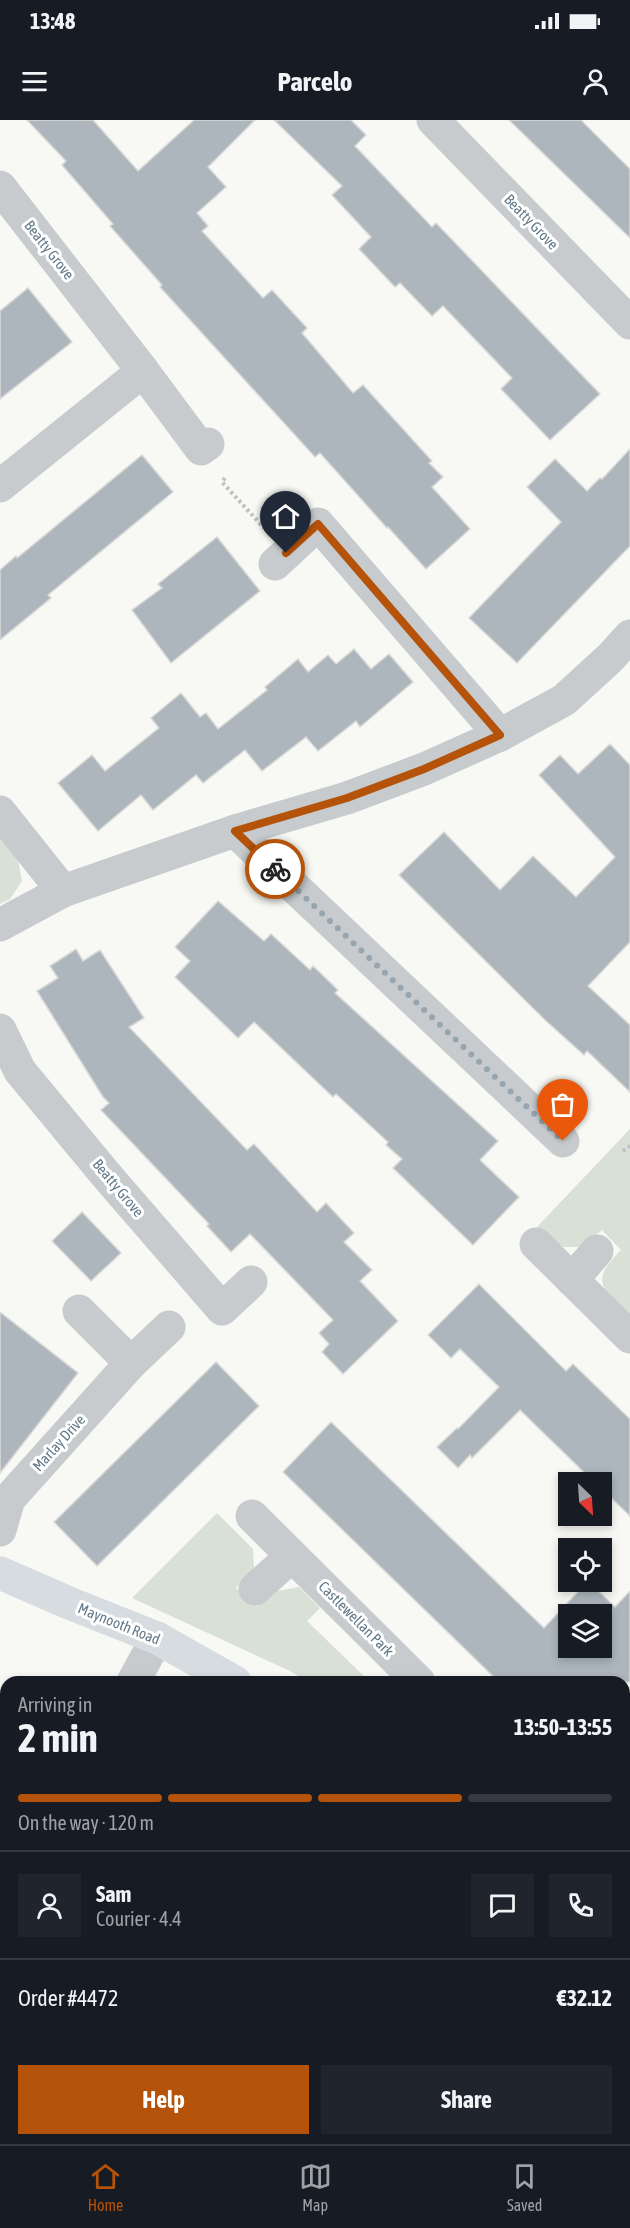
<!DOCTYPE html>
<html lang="en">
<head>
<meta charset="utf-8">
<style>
	body { margin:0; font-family:"Asap Condensed",sans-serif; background:#20242c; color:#f1f3f6; height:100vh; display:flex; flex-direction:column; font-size:22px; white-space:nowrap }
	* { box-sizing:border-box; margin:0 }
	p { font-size:20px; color:#9ea1a6 }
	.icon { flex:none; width:33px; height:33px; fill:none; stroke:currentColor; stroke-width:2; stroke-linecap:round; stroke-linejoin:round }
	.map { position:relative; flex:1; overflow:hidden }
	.details { position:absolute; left:0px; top:1556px; width:630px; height:470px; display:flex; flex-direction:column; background:#171b24; border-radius:18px 18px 0 0; box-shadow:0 3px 9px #0003 }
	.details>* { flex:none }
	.needle { width:39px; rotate:155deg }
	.buttons { position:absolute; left:558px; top:1352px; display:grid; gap:12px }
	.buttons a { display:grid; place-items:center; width:54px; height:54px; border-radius:0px; background:#171b24; box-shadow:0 3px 9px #0003; font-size:30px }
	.pin { position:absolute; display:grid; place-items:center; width:51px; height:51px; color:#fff; margin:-62px -26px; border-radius:50% 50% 50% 0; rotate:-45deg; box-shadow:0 0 6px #0007 }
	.pin .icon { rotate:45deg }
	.courier { position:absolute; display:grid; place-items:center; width:60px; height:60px; margin:-30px; border:4px solid #b45309; border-radius:50%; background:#fff; color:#222; box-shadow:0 2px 8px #0007 }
	.summary em { font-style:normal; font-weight:700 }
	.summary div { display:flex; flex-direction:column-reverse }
	.summary { display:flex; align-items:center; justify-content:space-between; height:102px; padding:0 18px }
	h1 { font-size:39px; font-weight:700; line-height:45px }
	.bar { display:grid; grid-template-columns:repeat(4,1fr); gap:9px 6px; align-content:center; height:72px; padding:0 18px }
	.bar i { height:8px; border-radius:4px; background:#363941 }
	.bar .on { background:#b45309 }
	.bar p { grid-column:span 4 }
	.line { display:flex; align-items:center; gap:15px; padding:0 18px; border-top:2px solid #363941 }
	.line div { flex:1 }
	.round { display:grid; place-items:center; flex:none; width:63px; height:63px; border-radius:0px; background:#20242c }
	.action { display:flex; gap:12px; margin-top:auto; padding:12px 18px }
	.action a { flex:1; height:69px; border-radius:0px; background:#b45309; color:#fff; font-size:24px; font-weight:700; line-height:69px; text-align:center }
	.action a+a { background:#20242c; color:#f1f3f6 }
	.status { display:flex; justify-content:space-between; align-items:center; height:42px; padding:0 30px; background:#171b24; direction:ltr }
	.status svg { height:16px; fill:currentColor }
	header { display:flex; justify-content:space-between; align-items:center; height:78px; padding:0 18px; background:#171b24; font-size:27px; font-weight:700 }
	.tabs { display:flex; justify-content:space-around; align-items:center; height:84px; border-top:2px solid #363941; background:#171b24; font-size:16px; color:#9ea1a6 }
	.tabs a { display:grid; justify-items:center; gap:3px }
	.tabs .on { color:#b45309 }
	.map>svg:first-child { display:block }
	.green { fill:#d9e0d5 }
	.building { fill:#acb6bc; stroke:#d9d9d7; stroke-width:1.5; fill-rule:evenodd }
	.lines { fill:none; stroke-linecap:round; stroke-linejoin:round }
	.path { stroke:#bec1c3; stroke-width:4; stroke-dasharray:3 3; stroke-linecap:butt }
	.minor { stroke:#c7cbce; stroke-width:33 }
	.major { stroke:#d6dce0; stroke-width:33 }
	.done { stroke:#97a5ae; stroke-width:6; stroke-dasharray:0 10.8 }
	.route { stroke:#b45309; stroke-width:8 }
	.labels { text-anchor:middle; stroke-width:6; stroke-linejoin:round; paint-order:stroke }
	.street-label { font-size:15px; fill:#637988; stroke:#fff }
</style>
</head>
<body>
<div class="status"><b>13:48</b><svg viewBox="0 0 49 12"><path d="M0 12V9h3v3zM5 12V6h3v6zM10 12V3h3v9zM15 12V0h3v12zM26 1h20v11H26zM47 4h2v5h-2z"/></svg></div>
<header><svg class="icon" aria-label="menu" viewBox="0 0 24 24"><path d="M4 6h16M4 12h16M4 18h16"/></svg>Parcelo<svg class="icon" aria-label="person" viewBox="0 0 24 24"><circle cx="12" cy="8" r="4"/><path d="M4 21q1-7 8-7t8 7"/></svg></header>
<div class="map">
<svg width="630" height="2024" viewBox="0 0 630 2024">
	<rect width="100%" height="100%" fill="#f8f8f4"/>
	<g class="green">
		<path d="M0,710L18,740L22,761L10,779L0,784Z"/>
		<path d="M630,1009V1196C603,1168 588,1163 621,1130L602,1110L582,1127H563L537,1107Z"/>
		<path d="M217,1393L253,1429L254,1448L236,1468L257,1486L272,1472L299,1467L320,1488L307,1501L369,1561H306L292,1552L132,1478Z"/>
	</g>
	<g class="building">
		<path d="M27,0H93L138,51L194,0H255L208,47L226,67L197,93L208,106L202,111L263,178L272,170L307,208L302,213L353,273L363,265L432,341L429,343L443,357L432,367L470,409L426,449L388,407L387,408L320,333L315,337L160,167L162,165L110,106L113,104L62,45L66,41Z"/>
		<path d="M274,0H351L366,15L355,26L432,107L436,103L600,274L550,320L501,269L512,258L443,186L432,196L400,163L395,167L359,129L371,117L332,75L342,66Z"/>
		<path d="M509,0H581L630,49V118Z"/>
		<path d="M28,168L72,222L0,279V191Z"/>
		<path d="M630,329V426L517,543L469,498L561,402L527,367L555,339L587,371L600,358L602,359Z"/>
		<path d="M142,335L173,372L48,475L51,478L0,520V450L16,436L17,438Z"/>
		<path d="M217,417L260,471L171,543L132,490L162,468L158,464Z"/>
		<path d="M354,529L371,549L389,534L413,562L360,607L356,601L318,631L306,617L262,651L245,630L203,663L196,655L153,690L141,675L98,711L58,663L92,635L105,651L159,608L151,598L181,573L200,597L206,593L218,609L267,570L265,567L298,539L308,552L328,535L336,544Z"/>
		<path d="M610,624L630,645V822L588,866L630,905V972L587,931L584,935L545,900L399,755L444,712L500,770L533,736L576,777L615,737L539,655L560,635L578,654Z"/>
		<path d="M218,781L264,821L271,814L310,850L313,846L338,870L335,873L498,1021L480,1040L519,1077L473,1125L393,1048L402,1039L386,1025L388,1022L336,974L333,977L254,902L238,918L175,857L190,841L175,827Z"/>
		<path d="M76,829L83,841L100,830L144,898L129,907L247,1030L254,1024L317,1092L326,1083L354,1113L344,1122L372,1150L360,1161L398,1201L343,1254L322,1232L329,1224L319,1213L333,1200L250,1114L231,1132L207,1106L209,1104L101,990L109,983L103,977L37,871L58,858L50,846Z"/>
		<path d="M82,1092L121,1133L91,1161L52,1121Z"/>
		<path d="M479,1164L566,1251L573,1244L630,1299V1396L602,1369V1362H594L520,1290L472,1338L470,1335L458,1348L437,1327L457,1308L458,1309L499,1267L460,1229L451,1238L428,1215Z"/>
		<path d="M0,1192L78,1253L0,1353Z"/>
		<path d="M216,1242L259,1286L97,1446L54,1402Z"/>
		<path d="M331,1302L544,1508L588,1461L615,1487L630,1471V1562H499L283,1352ZM568,1494H602V1527H568Z"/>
	</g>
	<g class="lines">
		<g class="path">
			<path d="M225,358L222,362L264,408"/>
			<path d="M623,1031L630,1026"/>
			<path d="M624,1758L630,1762"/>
		</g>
		<g class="minor">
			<path d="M433,0L630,203"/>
			<path d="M0,67L143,251L0,366"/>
			<path d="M143,251L201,329L208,324"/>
			<path d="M275,444L318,404L500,615"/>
			<path d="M0,692L63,771L235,711L347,678L424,649L500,615L564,580L610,538L630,516"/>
			<path d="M235,711L563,1021"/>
			<path d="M0,805L63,771"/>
			<path d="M0,910L20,951L107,1056L222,1189L251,1162"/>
			<path d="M536,1124L630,1217"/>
			<path d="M572,1160L597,1131"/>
			<path d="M79,1191L131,1243"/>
			<path d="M252,1396L419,1562"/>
			<path d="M0,1410L9,1379L131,1243L169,1207"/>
			<path d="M255,1469L292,1436"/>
			<path d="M133,1562L157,1518"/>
			<path d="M6,1655L3,1688L6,1694"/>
			<path d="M624,1686L630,1679"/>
			<path d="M624,1849L630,1839"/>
			<path d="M387,2024L394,2019"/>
		</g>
		<g class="major">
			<path d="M0,1453L69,1483L157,1518L235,1562"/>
			<path d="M624,1813L630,1817"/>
		</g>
	</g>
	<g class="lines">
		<path class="done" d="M275,749L563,1021"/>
		<path class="route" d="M275,749L235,711L347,678L424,649L500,615L318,404L286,433"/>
	</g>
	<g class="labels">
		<g class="street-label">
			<text transform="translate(531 102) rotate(46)" y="5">Beatty Grove</text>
			<text transform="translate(49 130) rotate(52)" y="5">Beatty Grove</text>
			<text transform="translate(118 1068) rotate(50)" y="5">Beatty Grove</text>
			<text transform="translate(59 1323) rotate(-48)" y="5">Marlay Drive</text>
			<text transform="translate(356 1499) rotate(45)" y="5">Castlewellan Park</text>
			<text transform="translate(119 1504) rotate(22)" y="5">Maynooth Road</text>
		</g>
	</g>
</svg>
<div class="buttons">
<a><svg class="needle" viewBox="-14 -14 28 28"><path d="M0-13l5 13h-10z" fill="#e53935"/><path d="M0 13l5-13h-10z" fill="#9ea1a6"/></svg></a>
<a><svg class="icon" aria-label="locate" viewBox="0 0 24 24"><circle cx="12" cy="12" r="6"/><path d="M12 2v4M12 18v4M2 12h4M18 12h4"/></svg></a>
<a><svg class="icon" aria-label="layers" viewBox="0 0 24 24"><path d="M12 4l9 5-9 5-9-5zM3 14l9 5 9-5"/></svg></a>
</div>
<div class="pin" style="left:563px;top:1021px;background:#ea580c"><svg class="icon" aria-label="bag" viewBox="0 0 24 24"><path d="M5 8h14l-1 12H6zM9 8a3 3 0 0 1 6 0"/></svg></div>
<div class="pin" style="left:286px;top:433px;background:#1f2937"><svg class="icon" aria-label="home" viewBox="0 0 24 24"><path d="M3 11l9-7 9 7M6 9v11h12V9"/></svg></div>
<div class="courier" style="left:275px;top:749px"><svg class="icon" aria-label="bike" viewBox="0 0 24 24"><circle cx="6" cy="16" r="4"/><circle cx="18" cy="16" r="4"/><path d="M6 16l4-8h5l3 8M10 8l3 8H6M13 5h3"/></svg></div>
<section class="details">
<div class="summary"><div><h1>2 min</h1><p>Arriving in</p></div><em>13:50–13:55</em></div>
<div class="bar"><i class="on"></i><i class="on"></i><i class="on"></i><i></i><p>On the way · 120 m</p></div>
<div class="line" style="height:108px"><a class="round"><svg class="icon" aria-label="person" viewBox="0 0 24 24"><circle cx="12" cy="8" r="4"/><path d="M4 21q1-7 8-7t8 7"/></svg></a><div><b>Sam</b><p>Courier · 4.4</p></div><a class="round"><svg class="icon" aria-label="chat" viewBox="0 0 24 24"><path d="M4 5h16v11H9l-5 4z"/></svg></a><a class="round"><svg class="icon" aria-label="phone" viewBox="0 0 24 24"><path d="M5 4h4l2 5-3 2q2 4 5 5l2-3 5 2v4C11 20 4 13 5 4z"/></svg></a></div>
<div class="line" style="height:78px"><div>Order #4472</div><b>€32.12</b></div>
<div class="action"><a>Help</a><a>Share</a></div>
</section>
</div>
<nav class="tabs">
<a class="on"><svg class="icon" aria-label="home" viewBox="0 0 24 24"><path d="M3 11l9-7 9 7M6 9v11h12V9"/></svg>Home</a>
<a><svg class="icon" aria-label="map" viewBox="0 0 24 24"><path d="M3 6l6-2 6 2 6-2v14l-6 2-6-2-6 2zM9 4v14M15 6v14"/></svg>Map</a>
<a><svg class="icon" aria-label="saved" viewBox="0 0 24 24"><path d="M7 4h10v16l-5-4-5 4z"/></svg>Saved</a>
</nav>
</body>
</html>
